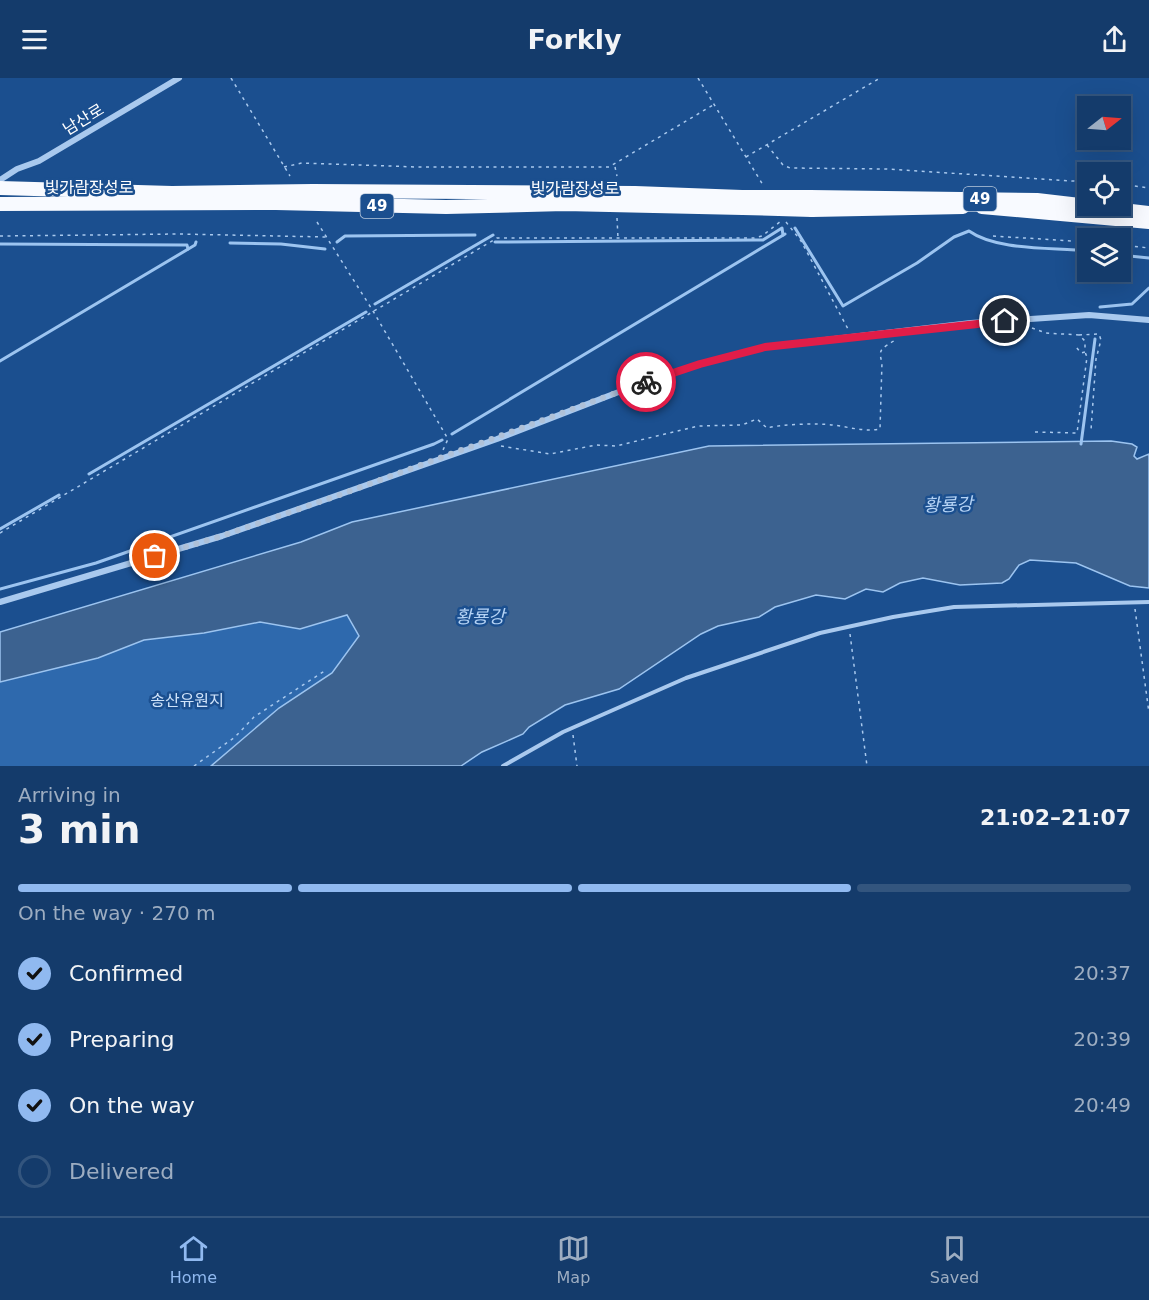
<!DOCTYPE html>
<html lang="en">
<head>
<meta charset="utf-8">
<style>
	body { margin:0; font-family:"DejaVu Sans","Noto Sans KR",sans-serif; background:#1d4271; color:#f1f3f6; height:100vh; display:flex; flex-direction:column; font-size:22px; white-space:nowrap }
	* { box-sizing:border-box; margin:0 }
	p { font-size:20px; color:#9dadc1 }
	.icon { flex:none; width:33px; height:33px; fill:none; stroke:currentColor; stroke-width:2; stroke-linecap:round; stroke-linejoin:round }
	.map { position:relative; height:688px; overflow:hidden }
	.side { display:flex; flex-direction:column; background:#143b6b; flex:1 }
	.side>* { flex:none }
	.needle { width:39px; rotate:73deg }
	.buttons { position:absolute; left:1077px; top:18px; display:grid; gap:12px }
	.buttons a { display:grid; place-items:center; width:54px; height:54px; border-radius:0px; background:#143b6b; box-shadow:0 6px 24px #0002,0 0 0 2px #33557e; font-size:30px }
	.pin { position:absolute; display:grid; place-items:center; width:51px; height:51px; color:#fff; margin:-26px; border:3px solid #fff; border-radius:50%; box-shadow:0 2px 6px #0007 }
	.courier { position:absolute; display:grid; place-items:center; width:60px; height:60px; margin:-30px; border:4px solid #e11d48; border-radius:50%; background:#fff; color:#222; box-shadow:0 2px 8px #0007 }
	.head em { font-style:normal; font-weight:800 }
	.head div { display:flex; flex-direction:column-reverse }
	.head { display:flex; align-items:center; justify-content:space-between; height:102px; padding:0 18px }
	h1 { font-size:39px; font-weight:800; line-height:45px }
	.bar { display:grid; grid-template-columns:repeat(4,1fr); gap:9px 6px; align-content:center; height:72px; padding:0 18px }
	.bar i { height:8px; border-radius:4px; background:#33557e }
	.bar .active { background:#90b9f0 }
	.bar p { grid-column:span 4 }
	ol { padding:0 18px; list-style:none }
	li { display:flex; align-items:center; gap:18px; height:66px }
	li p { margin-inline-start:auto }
	li .icon { padding:6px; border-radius:50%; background:#90b9f0; color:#111; stroke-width:4 }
	li:last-child { color:#9dadc1 }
	li i { width:33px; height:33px; border:3px solid #33557e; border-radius:50% }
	header { display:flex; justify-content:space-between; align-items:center; height:78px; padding:0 18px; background:#143b6b; font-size:27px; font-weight:800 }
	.tabs { display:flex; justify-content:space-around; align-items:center; height:84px; border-top:2px solid #33557e; background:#143b6b; font-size:16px; color:#9dadc1 }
	.tabs a { display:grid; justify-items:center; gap:3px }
	.tabs .active { color:#90b9f0 }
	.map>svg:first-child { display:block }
	.green { fill:#2e69ad }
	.water { fill:#3c6290; stroke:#9cc4f0; stroke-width:1.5 }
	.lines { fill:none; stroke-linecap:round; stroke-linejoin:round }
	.stream { stroke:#9cc4f0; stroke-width:3 }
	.path { stroke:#a9c9ee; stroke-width:1.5; stroke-dasharray:3 4.5; stroke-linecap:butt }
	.service { stroke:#a9c9ee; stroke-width:4 }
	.minor { stroke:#a9c9ee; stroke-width:6 }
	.trunk { stroke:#f8faff; stroke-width:14 }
	.trunk-bridge { stroke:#f8faff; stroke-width:14 }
	.done { stroke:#afc1d8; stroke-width:6; stroke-dasharray:0 10.8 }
	.route { stroke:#e11d48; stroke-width:8 }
	.labels { text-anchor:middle; stroke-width:5; stroke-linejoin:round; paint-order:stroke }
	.shield { fill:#1b4f8f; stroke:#bbcadd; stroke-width:1.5 }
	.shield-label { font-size:15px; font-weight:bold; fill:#fff }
	.street-label { font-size:16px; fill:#fff; stroke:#1b4f8f }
	.park-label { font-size:16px; fill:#cfe3fa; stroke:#1b4f8f }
	.water-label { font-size:18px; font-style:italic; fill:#b5d3f5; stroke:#1b4f8f }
</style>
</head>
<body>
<header><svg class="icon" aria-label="menu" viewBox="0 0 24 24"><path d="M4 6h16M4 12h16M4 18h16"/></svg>Forkly<svg class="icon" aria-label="share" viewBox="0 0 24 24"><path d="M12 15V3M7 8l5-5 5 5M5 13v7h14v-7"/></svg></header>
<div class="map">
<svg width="1149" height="688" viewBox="0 0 1149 688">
	<rect width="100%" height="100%" fill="#1b4f8f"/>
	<path class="green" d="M347,537L359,558L332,595L279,630L211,688H0V604L98,580L144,562L204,555L260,544L300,551Z"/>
	<path class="water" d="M1111,363L1132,366L1137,369L1134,378L1137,381L1149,376V510L1130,508L1076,485L1030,482L1019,487L1009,501L1002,505L960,507L923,500L900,505L883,514L866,511L845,521L816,517L775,529L759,539L718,548L701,556L619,611L565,627L529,649L523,656L482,674L461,688H211L279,630L332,595L359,558L347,537L300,551L260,544L204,555L144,562L98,580L0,604V554L301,464L352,444L709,368Z"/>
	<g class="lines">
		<g class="stream">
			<path d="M795,150L843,228L917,185L954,159L969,153C997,173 1053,169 1088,173"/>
			<path d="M337,164L345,158L475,157"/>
			<path d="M495,164L756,162H763L782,150L783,157"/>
			<path d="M230,165L281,166L325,171"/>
			<path d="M0,166L184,167H187L188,171"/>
			<path d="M1120,177L1149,180"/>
			<path d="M375,226L493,157"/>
			<path d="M1100,229L1132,226L1149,210"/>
			<path d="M0,283L195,167L196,164"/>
			<path d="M452,356L785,156"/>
			<path d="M1081,366L1095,261"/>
			<path d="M89,396L366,234"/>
			<path d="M0,451L59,417"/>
			<path d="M0,511L96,485L434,366L442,362"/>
		</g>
		<g class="path">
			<path d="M231,0L290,98"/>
			<path d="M698,0L763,107"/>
			<path d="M767,67L783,87L790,90L887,91L1088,104"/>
			<path d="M746,79L880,0"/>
			<path d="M284,89L302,85L417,89H609L713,27"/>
			<path d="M615,89L617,98"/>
			<path d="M1120,106L1149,110"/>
			<path d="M617,140L618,160"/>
			<path d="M317,144L373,233L448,361L443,372"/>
			<path d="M786,144L801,163L848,251"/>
			<path d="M0,158L179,156L326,159"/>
			<path d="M993,158L1088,164"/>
			<path d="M1120,167L1149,170"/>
			<path d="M1032,250L1046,255L1079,257L1085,263V274L1081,275L1076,269"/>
			<path d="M1079,257L1099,256L1101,262L1096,281L1091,352"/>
			<path d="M1035,354L1077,355L1087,279L1085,274"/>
			<path d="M501,368L550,376L596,367L616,368L698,348L742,347L757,341L767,350C783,346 816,345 833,347C849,349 864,354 880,351L882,284C877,270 884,270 895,262"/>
			<path d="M0,455L497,160H754L762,158L781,143"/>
			<path d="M1135,531L1149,635"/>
			<path d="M850,556L867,688"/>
			<path d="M573,657L577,688"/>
			<path d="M194,688L235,659L254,639L326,592"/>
		</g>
		<path class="service" d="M503,688L563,654L686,600L820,555L893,539L954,529L1149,524"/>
		<g class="minor">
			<path d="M0,102L17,91L39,83L179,0"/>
			<path d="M0,524L222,458L497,361L629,310L700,286L765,269L971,245L1089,237L1149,242"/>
		</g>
		<g class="trunk">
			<path d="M0,110L172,115L313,113L635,115L742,119"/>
			<path d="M810,119L1037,122L1149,135"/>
			<path d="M0,126L276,125L446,129L565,126L743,130"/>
			<path d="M982,129L1149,144"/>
			<path d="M812,132L963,129"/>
		</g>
		<g class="trunk-bridge">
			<path d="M742,119H810"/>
			<path d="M743,130L812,132"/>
		</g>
	</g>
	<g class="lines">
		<path class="done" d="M155,478L222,458L342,416L646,304"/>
		<path class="route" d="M646,304L700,286L765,269L1005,243"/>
	</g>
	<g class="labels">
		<g class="shield">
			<rect x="963.5" y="109" width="33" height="24" rx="4.5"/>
			<rect x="360.5" y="116" width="33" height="24" rx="4.5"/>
		</g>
		<g class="shield-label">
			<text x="980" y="126">49</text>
			<text x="377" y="133">49</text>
		</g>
		<g class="street-label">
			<text transform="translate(83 41) rotate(-31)" y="6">남산로</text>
			<text x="89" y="115">빛가람장성로</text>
			<text x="575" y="116">빛가람장성로</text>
		</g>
		<g class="park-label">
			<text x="187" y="628">송산유원지</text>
		</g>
		<g class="water-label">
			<text transform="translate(948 427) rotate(-2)" y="6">황룡강</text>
			<text x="480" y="545">황룡강</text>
		</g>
	</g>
</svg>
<div class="buttons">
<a><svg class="needle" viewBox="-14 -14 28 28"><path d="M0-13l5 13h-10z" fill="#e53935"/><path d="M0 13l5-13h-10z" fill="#9dadc1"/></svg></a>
<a><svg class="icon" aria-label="locate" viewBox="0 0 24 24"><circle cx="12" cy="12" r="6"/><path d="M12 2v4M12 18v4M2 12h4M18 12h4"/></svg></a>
<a><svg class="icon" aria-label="layers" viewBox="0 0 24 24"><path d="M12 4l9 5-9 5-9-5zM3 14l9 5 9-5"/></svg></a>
</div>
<div class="pin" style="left:155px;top:478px;background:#ea580c"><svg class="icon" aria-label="bag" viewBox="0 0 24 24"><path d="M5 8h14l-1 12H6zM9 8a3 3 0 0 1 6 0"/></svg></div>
<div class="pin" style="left:1005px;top:243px;background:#1f2937"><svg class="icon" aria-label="home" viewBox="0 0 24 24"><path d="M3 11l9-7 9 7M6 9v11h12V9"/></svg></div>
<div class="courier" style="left:646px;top:304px"><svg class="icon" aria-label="bike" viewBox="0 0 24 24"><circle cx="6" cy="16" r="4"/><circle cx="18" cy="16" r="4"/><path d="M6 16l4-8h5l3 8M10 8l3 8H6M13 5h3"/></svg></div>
</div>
<section class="side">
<div class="head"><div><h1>3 min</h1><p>Arriving in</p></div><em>21:02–21:07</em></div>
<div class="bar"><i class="active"></i><i class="active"></i><i class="active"></i><i></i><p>On the way · 270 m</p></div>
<ol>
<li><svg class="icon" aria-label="check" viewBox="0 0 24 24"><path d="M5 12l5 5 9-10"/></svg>Confirmed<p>20:37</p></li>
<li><svg class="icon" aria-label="check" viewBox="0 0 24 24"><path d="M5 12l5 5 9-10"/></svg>Preparing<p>20:39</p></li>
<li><svg class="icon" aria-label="check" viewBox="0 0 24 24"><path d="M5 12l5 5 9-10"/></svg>On the way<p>20:49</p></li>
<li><i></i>Delivered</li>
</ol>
</section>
<nav class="tabs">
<a class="active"><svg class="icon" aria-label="home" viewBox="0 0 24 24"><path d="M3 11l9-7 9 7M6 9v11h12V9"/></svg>Home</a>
<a><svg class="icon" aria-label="map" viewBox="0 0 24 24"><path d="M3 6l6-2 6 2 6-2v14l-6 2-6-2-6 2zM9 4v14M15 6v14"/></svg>Map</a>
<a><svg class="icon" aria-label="saved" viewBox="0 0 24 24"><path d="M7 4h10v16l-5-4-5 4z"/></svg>Saved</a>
</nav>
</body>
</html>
